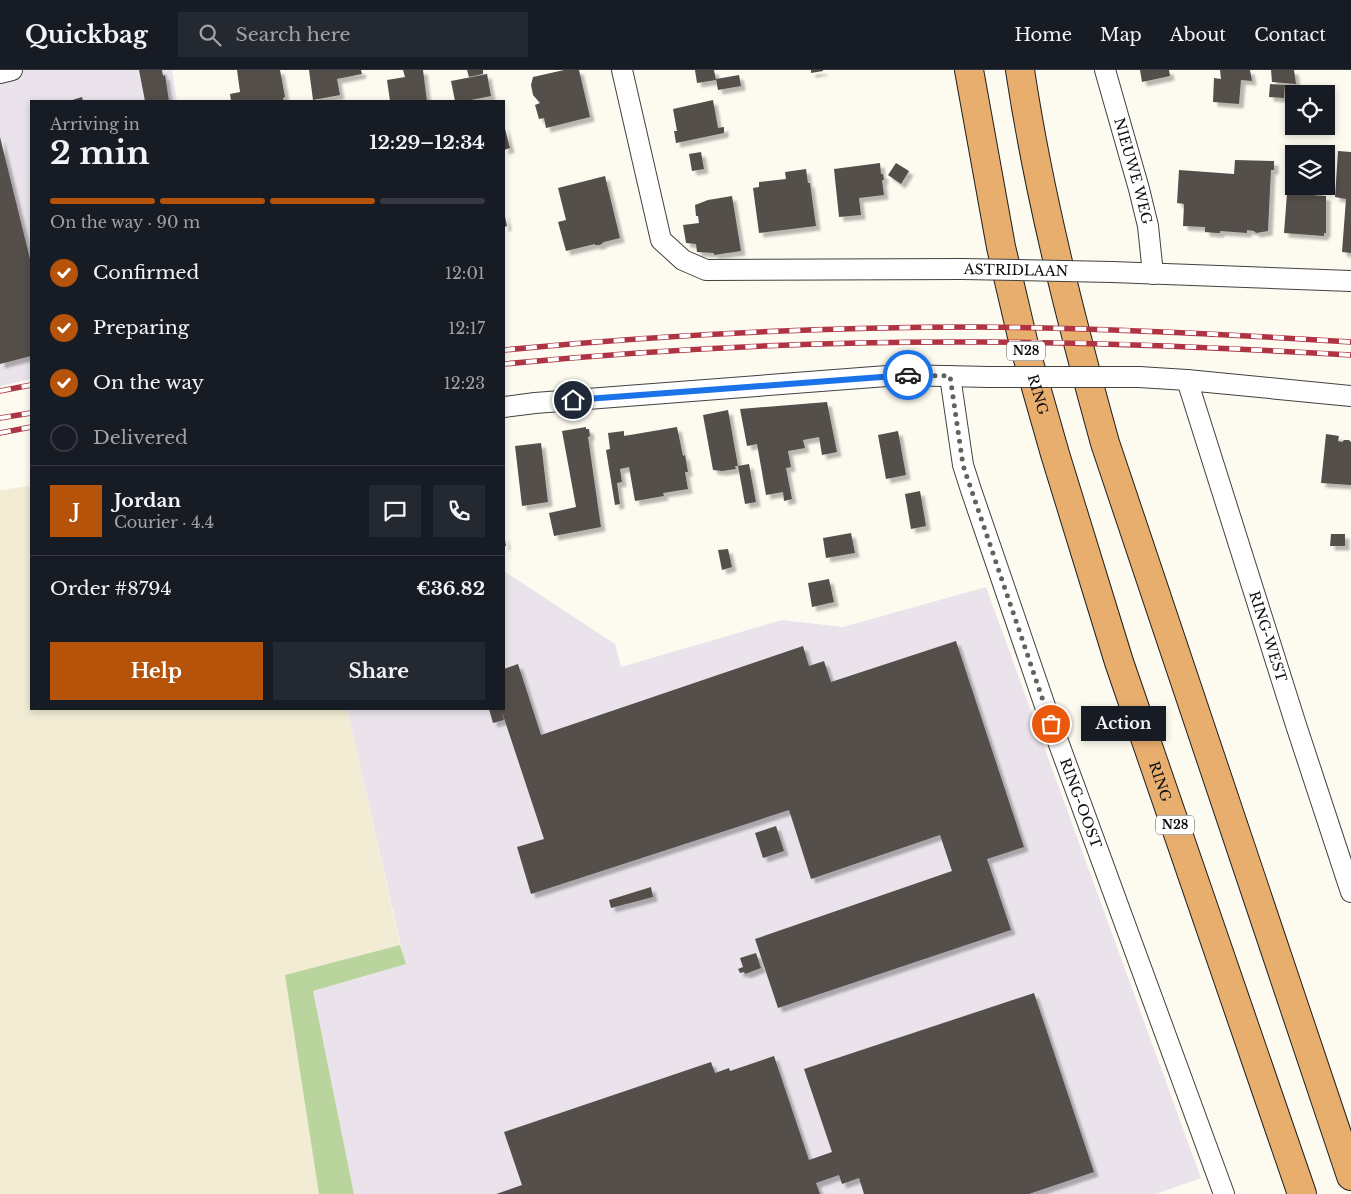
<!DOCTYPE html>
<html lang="en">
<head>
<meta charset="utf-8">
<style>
	body { margin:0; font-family:"Libre Baskerville",serif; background:#242831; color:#f1f3f6; height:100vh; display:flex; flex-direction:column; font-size:19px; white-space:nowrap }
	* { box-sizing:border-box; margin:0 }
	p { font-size:16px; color:#9ea1a6 }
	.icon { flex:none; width:28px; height:28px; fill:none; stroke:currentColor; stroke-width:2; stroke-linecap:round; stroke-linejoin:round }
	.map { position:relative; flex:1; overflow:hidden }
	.drawer { position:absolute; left:30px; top:30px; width:475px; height:610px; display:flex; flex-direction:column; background:#171b24; border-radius:0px; box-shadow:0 2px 8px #0003 }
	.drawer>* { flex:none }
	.fabs { position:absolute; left:1285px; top:15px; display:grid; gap:10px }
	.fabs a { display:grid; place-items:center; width:50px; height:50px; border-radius:0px; background:#171b24; box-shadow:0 2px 8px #0003; font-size:25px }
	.pin { position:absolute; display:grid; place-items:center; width:42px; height:42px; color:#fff; margin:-21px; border:2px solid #fff; border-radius:50%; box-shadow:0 1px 5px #0007 }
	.courier { position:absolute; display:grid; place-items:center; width:50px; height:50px; margin:-25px; border:4px solid #1a73e8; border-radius:50%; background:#fff; color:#222; box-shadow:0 1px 6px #0007 }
	.bubble { position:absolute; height:35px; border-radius:0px; background:#171b24; box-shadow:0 2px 8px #0003; font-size:16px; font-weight:700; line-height:35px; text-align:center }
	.headline em { font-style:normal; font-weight:700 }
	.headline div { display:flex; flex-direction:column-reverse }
	.headline { display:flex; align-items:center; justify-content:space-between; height:85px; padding:0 20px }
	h1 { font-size:32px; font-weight:700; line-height:38px }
	.bar { display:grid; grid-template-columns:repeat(4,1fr); gap:8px 5px; align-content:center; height:60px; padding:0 20px }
	.bar i { height:6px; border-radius:4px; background:#363941 }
	.bar .current { background:#b45309 }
	.bar p { grid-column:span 4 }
	.line { display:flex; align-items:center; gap:12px; padding:0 20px; border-top:1px solid #363941 }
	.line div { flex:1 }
	.round { display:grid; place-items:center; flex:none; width:52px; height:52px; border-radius:0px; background:#242831 }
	ol { padding:0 20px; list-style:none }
	li { display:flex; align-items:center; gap:15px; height:55px }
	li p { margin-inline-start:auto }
	li .icon { padding:5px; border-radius:50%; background:#b45309; color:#fff; stroke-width:4 }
	li:last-child { color:#9ea1a6 }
	li i { width:28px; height:28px; border:2px solid #363941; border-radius:50% }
	.cta { display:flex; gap:10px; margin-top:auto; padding:10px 20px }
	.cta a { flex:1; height:58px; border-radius:0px; background:#b45309; color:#fff; font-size:20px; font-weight:700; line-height:58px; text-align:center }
	.cta a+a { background:#242831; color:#f1f3f6 }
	header { display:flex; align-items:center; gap:30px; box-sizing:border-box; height:70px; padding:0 25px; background:#171b24; border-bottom:1px solid #363941 }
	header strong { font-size:24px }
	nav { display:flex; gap:28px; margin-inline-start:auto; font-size:18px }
	.search { width:350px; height:45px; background:#242831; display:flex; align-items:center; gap:12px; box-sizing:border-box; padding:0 18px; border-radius:0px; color:#9ea1a6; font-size:19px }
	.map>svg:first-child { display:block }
	.industrial { fill:#eae3eb }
	.farmland { fill:#f1ecd3 }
	.forest { fill:#bad49e }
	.building { fill:#554f4b; filter:url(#shadow) }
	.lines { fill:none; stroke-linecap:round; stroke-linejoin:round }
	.minor-casing { stroke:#414141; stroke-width:22 }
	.trunk-casing { stroke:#1f1f1f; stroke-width:30 }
	.minor { stroke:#fff; stroke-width:20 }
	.trunk { stroke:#e8ae6e; stroke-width:28 }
	.rail-casing { stroke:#af3443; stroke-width:5.5 }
	.rail { stroke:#fff; stroke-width:4; stroke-dasharray:11; stroke-linecap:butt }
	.minor-bridge-casing { stroke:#414141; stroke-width:22; stroke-linecap:butt }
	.minor-bridge { stroke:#fff; stroke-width:20 }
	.done { stroke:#62615d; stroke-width:5; stroke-dasharray:0 9 }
	.route { stroke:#1a73e8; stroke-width:6 }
	.labels { text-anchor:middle; stroke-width:5; stroke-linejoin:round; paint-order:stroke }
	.shield { fill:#fff; stroke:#565656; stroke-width:1 }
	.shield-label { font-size:12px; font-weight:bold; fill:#0e0e0e }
	.street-label { font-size:14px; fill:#0e0e0e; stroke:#fff }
</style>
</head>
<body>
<header>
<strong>Quickbag</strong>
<div class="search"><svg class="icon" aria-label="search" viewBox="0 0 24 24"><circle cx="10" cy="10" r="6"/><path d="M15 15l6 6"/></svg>Search here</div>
<nav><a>Home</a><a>Map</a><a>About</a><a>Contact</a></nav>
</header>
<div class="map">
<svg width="1351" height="1124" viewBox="0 0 1351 1124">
	<defs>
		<filter id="shadow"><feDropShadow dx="4.5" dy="4.5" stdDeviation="1" flood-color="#0004"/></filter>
	</defs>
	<rect width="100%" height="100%" fill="#fdfaf0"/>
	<g class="industrial">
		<path d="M0,0H172L177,31H31V309L0,316Z"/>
		<path d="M504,501L615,574L621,597L782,550L843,557L986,517L1201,1108L1156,1124H354L313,921L405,894L347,639H504Z"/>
	</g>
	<path class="farmland" d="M31,416V639H347L400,875L285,905L319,1124H0V420Z"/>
	<path class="forest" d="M400,875L406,894L313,921L354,1124H319L285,905Z"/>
	<g class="building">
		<path d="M139,0H162L163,6L165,5L169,31H145Z"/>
		<path d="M237,0H280L285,27L283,28L284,31H231L230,24L240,22Z"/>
		<path d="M309,0H361L362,4L337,9L340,25L313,30Z"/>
		<path d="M403,0H423L427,31H390L387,10L405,7Z"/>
		<path d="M467,0H483V4L469,7Z"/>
		<path d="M564,0H579L590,47L546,58L544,48L539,49L535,35L540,33L533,25L531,15L533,7Z"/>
		<path d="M695,0H714L716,10L697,13Z"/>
		<path d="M811,0H823V1L811,3Z"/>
		<path d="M1140,0H1169L1170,6L1142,12Z"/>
		<path d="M1220,0H1250L1252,11L1241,10L1239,34L1213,32L1214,8L1221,9Z"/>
		<path d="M1271,0H1294L1296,14L1272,12Z"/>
		<path d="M487,4L491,26L471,30V31H455L451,11Z"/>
		<path d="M739,5L741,16L718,20L716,9Z"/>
		<path d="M1270,14L1285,15L1284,28L1269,27Z"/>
		<path d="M82,27L83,31H69Z"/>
		<path d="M713,30L718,58L724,57V63L676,73L674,61H677L673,39Z"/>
		<path d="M504,55L510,78L504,80Z"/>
		<path d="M0,67L31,193V286L0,294Z"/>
		<path d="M1338,81L1351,82V183L1342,182L1346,129L1335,127Z"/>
		<path d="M701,82L704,99L692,101L689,84Z"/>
		<path d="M1235,90L1274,91V100H1271L1268,161L1256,163L1254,161L1247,160V163L1220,161V163H1217L1205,162V157L1183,156L1184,134L1177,133L1179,100L1234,104Z"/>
		<path d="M880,93L881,104H883L884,110H882L884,125L859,128L861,145L839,147L834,99Z"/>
		<path d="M896,93L909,101L901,114L888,105Z"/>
		<path d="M806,99L808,113H810L816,156L759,163L753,118L759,117V112L786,109L785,102Z"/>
		<path d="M605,106L620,168L604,172L600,175H595V174L566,181L558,152L566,150L558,118Z"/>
		<path d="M1287,123L1326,126V163H1324V166L1284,163Z"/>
		<path d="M732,126L741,181L714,185V183L697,182L696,174L686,173L683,155L699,153L698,146H696L695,135L708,130Z"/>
		<path d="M504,142L507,156L504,157Z"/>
		<path d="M827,332L837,382L822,385L819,367L803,370L805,378L788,381L791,397L786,398L792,429L784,431L783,422L766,425L757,374L747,376L740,339Z"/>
		<path d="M728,340L738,396H735L736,399L722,401L713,400L703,345Z"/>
		<path d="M586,357V359H589L590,366L588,367L601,457L554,466L549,443L576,437L562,361Z"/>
		<path d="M677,357L683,386L685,385L688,402H685L688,419L663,423L664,426L635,431L629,397L620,399L622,412L617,413L620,434L615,435L606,380L610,379L608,363L624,361V366Z"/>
		<path d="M898,361L906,405L886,409L878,365Z"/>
		<path d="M1326,364L1339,366L1338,371L1342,372L1344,370H1349L1351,372V415L1321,413Z"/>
		<path d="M541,373L548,432L522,436L515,376Z"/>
		<path d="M749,394L756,432L745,434L738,396Z"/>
		<path d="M920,421L926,456L911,459L905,424Z"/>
		<path d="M851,463L855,483L826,488L823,468Z"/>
		<path d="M504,464L506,476H504Z"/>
		<path d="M1331,464H1345V476H1330Z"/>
		<path d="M728,479L732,497L722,500L718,480Z"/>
		<path d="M829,509L834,532L812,537L808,513Z"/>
		<path d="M956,571L1024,777L987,789L1011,860L778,938L755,869L952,801L940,765L811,809L789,740L531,824L517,777L544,769L502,642L504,650L493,653L489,639H504V599L518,594L541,665L803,576L809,596L824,591L831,612Z"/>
		<path d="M776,756L784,781L763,788L755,763Z"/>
		<path d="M651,817L653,827L611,838L609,830Z"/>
		<path d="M756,883L761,898L745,904L744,902L740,903L738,899L743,897L740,888Z"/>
		<path d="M1034,923L1094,1102L1029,1124H864L859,1108L842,1114L839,1105L816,1113L820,1124H496L522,1115L504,1062L711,992L715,1003L729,998L730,1001L774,986L809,1090L832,1082L804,999Z"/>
	</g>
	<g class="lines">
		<g class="minor-casing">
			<g id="minor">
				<path d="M622,0L661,170L683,190L706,200L962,199"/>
				<path id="s1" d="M1105,0L1139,119L1148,156L1153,204"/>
				<path d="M0,3L12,0"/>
				<path d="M1112,202L1351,211"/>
				<path id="s2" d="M950,306L963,395L971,420L1045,636L1224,1124"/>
				<path d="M1139,307L1187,310L1351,326"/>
				<path id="s3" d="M1187,310L1296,655L1351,822"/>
				<path d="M504,337L535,333L900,305L989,307"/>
			</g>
		</g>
		<g class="trunk-casing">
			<g id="trunk">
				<path id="s4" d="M969,0L1001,177L1024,275L1055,384L1119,592L1302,1124"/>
				<path d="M1020,0C1039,126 1071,250 1105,373L1351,1106"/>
			</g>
		</g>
		<use href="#minor" class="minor"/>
		<use href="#trunk" class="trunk"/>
		<g class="rail-casing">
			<g id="rail">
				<path d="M504,280C661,265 819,257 976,257C1101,258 1226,264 1351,272"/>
				<path d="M504,294C662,279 821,271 980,272C1104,272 1228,278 1351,285"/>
				<path d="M0,321L31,315"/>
				<path d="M0,348L31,343"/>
				<path d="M0,363L31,357"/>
			</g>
		</g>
		<use href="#rail" class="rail"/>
		<g class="minor-bridge-casing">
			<g id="minor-bridge">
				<path id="s5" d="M962,199L1112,202"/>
				<path d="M989,307H1139"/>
			</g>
		</g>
		<use href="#minor-bridge" class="minor-bridge"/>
	</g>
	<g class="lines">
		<path class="done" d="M908,305L950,306L963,395L967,407L1051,654"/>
		<path class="route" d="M573,330L908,305"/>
	</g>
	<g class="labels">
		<g class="shield">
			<rect x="1007" y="271.5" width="38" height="19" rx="4"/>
			<rect x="1156" y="745.5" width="38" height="19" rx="4"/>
		</g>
		<g class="shield-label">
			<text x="1026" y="285">N28</text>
			<text x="1175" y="759">N28</text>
		</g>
		<g class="street-label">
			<text dy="5" stroke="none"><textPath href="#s1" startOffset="105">NIEUWE WEG</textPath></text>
			<text dy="5" stroke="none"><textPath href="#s5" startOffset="54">ASTRIDLAAN</textPath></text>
			<text dy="5" stroke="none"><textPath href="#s4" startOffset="332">RING</textPath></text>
			<text dy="5" stroke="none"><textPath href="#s3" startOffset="269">RING-WEST</textPath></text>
			<text dy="5" stroke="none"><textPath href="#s4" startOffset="738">RING</textPath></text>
			<text dy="5" stroke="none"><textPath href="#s2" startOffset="448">RING-OOST</textPath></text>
		</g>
	</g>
</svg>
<div class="fabs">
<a><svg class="icon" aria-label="locate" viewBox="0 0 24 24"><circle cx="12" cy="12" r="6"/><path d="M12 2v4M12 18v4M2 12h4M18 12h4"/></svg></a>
<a><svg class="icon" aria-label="layers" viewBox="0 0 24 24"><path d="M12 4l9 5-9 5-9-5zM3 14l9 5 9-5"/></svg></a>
</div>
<div class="pin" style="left:1051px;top:654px;background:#ea580c"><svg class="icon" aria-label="bag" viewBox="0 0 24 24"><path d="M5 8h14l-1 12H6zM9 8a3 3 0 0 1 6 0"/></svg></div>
<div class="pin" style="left:573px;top:330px;background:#1f2937"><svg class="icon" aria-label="home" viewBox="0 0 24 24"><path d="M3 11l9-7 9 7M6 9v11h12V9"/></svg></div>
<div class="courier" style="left:908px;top:305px"><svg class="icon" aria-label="car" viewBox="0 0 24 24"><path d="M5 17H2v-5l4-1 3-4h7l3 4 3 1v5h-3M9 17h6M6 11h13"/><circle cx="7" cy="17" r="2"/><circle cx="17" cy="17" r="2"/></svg></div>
<div class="bubble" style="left:1081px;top:636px;width:85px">Action</div>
<section class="drawer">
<div class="headline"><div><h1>2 min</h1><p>Arriving in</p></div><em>12:29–12:34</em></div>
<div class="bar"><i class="current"></i><i class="current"></i><i class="current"></i><i></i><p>On the way · 90 m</p></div>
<ol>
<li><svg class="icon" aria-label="check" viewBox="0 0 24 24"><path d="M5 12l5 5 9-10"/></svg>Confirmed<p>12:01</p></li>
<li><svg class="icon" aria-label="check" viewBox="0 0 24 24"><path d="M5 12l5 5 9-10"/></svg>Preparing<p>12:17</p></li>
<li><svg class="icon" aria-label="check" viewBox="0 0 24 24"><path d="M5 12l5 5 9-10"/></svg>On the way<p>12:23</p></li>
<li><i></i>Delivered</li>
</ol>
<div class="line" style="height:90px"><b class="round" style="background:#b45309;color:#fff">J</b><div><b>Jordan</b><p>Courier · 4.4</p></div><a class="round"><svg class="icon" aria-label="chat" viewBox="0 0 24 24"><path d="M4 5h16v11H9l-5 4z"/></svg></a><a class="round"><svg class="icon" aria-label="phone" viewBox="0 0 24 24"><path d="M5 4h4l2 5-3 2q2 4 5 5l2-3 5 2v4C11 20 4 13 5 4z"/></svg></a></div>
<div class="line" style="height:65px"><div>Order #8794</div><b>€36.82</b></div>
<div class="cta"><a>Help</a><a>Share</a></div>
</section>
</div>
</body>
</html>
